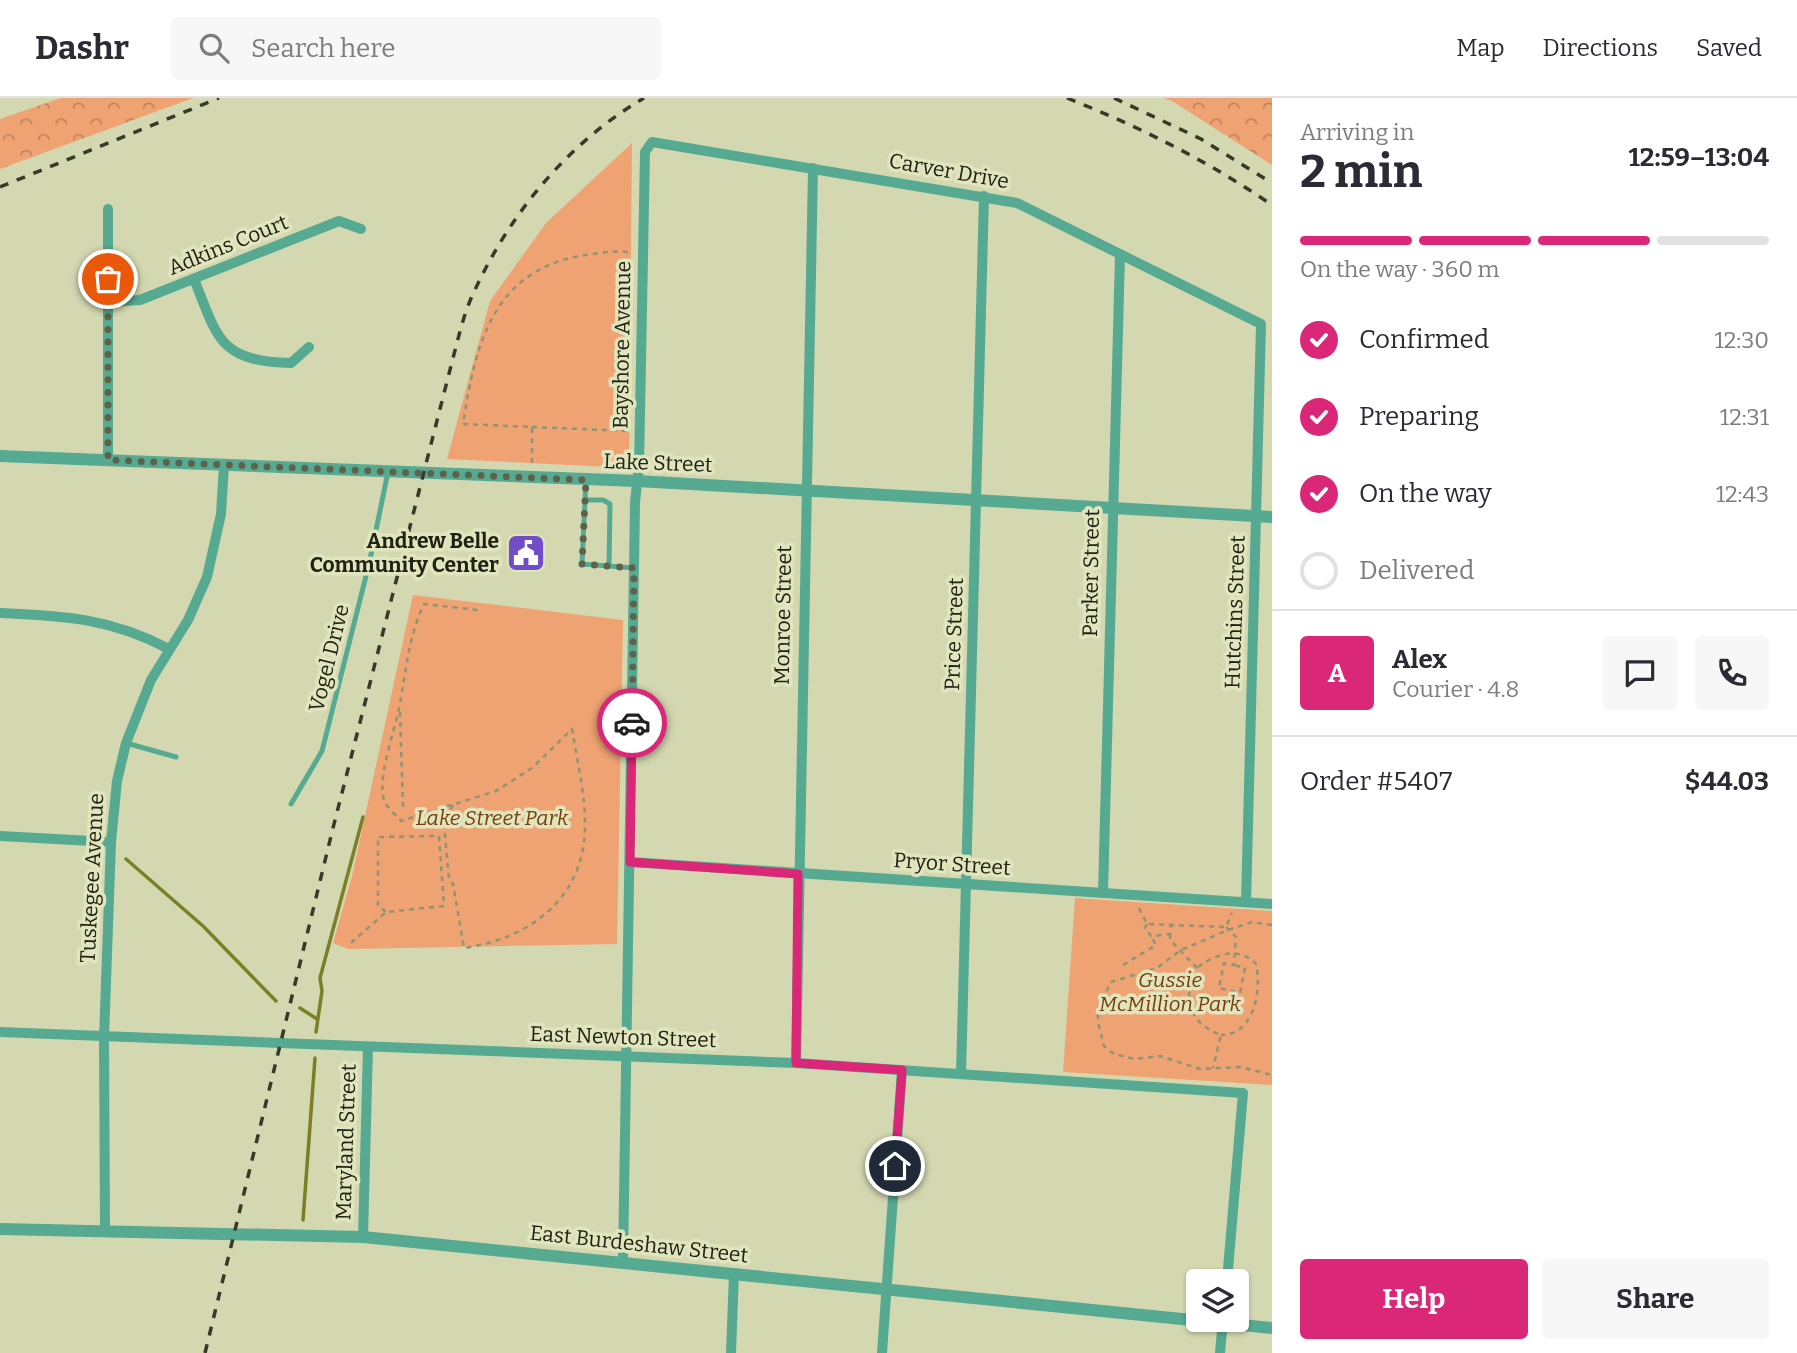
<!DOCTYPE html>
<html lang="en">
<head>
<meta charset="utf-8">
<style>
	body { margin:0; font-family:Bitter,serif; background:#f7f7f7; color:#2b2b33; height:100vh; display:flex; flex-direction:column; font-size:26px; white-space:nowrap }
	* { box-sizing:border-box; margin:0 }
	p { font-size:23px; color:#7c7c81 }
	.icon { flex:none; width:38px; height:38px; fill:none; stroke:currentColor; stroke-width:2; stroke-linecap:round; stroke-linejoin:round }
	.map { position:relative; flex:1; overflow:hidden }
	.sheet { display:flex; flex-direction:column; background:#fff; width:525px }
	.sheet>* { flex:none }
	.tools { position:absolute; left:1186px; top:1171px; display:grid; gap:14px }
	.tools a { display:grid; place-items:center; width:63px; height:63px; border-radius:7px; background:#fff; box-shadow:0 2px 5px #0004; font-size:35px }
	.pin { position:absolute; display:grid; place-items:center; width:60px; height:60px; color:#fff; margin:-30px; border:4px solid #fff; border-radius:50%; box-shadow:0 2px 7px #0007 }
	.courier { position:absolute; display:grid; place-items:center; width:70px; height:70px; margin:-35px; border:5px solid #db2777; border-radius:50%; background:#fff; color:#222; box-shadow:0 2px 9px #0007 }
	.overview em { font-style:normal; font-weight:700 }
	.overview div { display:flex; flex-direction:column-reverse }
	.overview { display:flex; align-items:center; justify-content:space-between; height:119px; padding:0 28px }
	h1 { font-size:46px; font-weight:700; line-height:52px }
	.bar { display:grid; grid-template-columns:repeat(4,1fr); gap:10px 7px; align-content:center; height:84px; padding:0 28px }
	.bar i { height:9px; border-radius:5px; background:#e1e1e2 }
	.bar .current { background:#db2777 }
	.bar p { grid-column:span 4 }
	.line { display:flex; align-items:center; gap:18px; padding:0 28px; border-top:2px solid #e1e1e2 }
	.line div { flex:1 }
	.round { display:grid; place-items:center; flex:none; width:74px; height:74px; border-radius:7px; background:#f7f7f7 }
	ol { padding:0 28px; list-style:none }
	li { display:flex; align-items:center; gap:21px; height:77px }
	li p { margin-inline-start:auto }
	li .icon { padding:7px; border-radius:50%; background:#db2777; color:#fff; stroke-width:4 }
	li:last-child { color:#7c7c81 }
	li i { width:38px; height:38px; border:4px solid #e1e1e2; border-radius:50% }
	.primary-button { display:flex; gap:14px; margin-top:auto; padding:14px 28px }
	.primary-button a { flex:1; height:80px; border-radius:7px; background:#db2777; color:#fff; font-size:28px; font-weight:700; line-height:80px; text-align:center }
	.primary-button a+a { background:#f7f7f7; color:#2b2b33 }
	header { display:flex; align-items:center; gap:42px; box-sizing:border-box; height:98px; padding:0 35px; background:#fff; border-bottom:2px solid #e1e1e2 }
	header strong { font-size:33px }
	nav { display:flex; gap:38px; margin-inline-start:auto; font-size:24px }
	.search { width:490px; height:63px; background:#f7f7f7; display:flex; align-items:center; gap:18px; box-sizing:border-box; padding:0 24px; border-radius:7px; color:#7c7c81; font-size:26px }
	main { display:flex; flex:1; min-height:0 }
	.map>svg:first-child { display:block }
	.green { fill:#efa373 }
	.forest { fill:url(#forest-crowns) }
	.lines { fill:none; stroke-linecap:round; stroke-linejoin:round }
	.stream { stroke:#7b8027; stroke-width:3.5 }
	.path { stroke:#909375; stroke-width:2.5; stroke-dasharray:5 5; stroke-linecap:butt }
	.service { stroke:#56aa92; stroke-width:5 }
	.minor { stroke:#56aa92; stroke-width:10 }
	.tertiary { stroke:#56aa92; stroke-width:12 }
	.rail { stroke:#383a28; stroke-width:3.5; stroke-dasharray:9 9; stroke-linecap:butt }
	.done { stroke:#5f624a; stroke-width:7; stroke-dasharray:0 12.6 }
	.route { stroke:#db2777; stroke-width:9 }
	.labels { text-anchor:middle; stroke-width:7; stroke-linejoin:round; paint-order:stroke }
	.street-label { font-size:21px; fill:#202213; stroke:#e1e5be }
	.poi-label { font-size:21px; font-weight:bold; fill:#202213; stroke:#e1e5be; text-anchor:end }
	.park-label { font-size:21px; font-style:italic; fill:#7a3d0d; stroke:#e1e5be }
</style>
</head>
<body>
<header>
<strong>Dashr</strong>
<div class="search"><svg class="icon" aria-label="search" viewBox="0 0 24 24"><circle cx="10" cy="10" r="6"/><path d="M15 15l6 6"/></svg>Search here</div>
<nav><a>Map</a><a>Directions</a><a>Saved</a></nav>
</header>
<main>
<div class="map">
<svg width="1272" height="1255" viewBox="0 0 1272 1255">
	<defs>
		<pattern id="forest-crowns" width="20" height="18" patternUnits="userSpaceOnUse" patternTransform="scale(1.75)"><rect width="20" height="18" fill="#efa373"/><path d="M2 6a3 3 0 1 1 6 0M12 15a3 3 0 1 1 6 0" fill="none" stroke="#c1845d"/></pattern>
	</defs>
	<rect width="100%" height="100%" fill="#d4d8b1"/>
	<g class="green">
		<path d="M632,45L629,370L447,361L490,203L546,125Z"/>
		<path d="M413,497L623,522L617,846L348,851L333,845L352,778Z"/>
		<path d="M1075,800L1272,813V987L1063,974Z"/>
	</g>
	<g class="forest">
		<path d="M61,0H193L0,71V21Z"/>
		<path d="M1163,0H1272V67L1172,3Z"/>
	</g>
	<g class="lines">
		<g class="stream">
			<path d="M126,761L203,828L276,903"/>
			<path d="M300,910L317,921"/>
			<path d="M316,934L322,893L320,880L363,719"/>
			<path d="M303,1122L315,960"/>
		</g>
		<g class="path">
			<path d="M532,329L628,333"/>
			<path d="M532,365V329L463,326C475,249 491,175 579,158C595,156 618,151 632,155"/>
			<path d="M400,614L403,709"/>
			<path d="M453,707L444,726L449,781L453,786L464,850C528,841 583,802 585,731C586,698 577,663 572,631L532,670L496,693L401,723C396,717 386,709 384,702C377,681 394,634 399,611C406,574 408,540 424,506L478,512"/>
			<path d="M1139,810L1147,826L1226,829L1232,815"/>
			<path d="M1147,826L1145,830L1151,838L1170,836L1171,826"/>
			<path d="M1272,827L1252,824L1228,832L1181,852L1157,870L1111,884L1098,910V924L1104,948L1114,956L1134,961L1160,958L1200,971L1241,969L1272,977"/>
			<path d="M1226,829L1236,839L1234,867L1224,865L1219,890L1240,895L1245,870L1234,867"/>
			<path d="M1170,836V842L1197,870C1182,899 1188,925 1221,937L1213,970"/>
			<path d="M351,845L386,814L444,808L439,738L378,739V808L386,814"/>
			<path d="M1123,867L1156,847L1151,838"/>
			<path d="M1198,869C1216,856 1239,848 1256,866C1262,893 1254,937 1221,937"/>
		</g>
		<g class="service">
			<path d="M585,402H603L610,406L609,468L582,466L586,382"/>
			<path d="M609,468L634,470"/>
			<path d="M126,645L176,659"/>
			<path d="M291,706L322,653L369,466L388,374"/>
		</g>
		<g class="minor">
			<path d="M194,181C218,241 219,263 291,265L309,249"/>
			<path d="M108,204L140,202L339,123L361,131"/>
			<path d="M108,362V111"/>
			<path d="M0,515C65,518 111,520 169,551"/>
			<path d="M0,738L111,744"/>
			<path d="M630,764L1272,806"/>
			<path d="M1103,795L1120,157"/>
			<path d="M0,934L796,965L1243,995L1227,1183"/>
			<path d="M796,965L813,70"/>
			<path d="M961,976L984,98"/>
			<path d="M105,1132L104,940L111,744L117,683L126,645L151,582L188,522L207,479L221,416L224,367"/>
			<path d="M363,1139L368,949"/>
			<path d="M623,1163L635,404L639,368L645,54L652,44L1017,105L1261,226L1246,804"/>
			<path d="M731,1255L734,1175"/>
			<path d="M882,1255L902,972"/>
			<path d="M1220,1255L1223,1222"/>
		</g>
		<g class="tertiary">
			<path d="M0,358L637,383L1272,419"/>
			<path d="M0,1131L363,1139L1272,1230"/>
		</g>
		<g class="rail">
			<path d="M1067,0C1140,29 1208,63 1272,107"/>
			<path d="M1114,0L1201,41L1272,85"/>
			<path d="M0,89L219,0"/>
			<path d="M205,1255L332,734L453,260C459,238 464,214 474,194C510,115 569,44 644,0"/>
		</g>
	</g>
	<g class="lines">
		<path class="done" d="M108,181V362L586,382L582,466L634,470L632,625"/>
		<path class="route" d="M632,625L630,764L798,776L796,965L902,972L895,1068"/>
	</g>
	<defs>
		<g id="civic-square" transform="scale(2.0125)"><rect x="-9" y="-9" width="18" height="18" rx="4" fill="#714ec7" stroke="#e1e5be"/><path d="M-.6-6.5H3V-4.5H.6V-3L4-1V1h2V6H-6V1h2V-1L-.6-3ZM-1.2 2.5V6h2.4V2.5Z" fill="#fff"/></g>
	</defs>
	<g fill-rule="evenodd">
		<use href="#civic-square" x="526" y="455"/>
	</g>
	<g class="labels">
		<g class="street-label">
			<text transform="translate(949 73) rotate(10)" y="7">Carver Drive</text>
			<text transform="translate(228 147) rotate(-22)" y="7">Adkins Court</text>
			<text transform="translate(622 247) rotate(-89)" y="7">Bayshore Avenue</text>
			<text transform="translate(658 365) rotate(2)" y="7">Lake Street</text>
			<text transform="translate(1091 475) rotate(-89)" y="7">Parker Street</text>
			<text transform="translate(1235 514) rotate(-88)" y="7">Hutchins Street</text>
			<text transform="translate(783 517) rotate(-89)" y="7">Monroe Street</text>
			<text transform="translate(954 536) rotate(-88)" y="7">Price Street</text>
			<text transform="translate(329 560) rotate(-76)" y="7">Vogel Drive</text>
			<text transform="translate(952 766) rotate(4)" y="7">Pryor Street</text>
			<text transform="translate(92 780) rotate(-87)" y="7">Tuskegee Avenue</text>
			<text transform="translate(623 939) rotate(2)" y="7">East Newton Street</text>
			<text transform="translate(346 1044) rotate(-88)" y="7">Maryland Street</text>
			<text transform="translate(639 1146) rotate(6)" y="7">East Burdeshaw Street</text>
		</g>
		<g class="poi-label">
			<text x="499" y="450">Andrew Belle<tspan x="499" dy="24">Community Center</tspan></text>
		</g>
		<g class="park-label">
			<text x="492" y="727">Lake Street Park</text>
			<text x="1170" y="889">Gussie<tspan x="1170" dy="24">McMillion Park</tspan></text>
		</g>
	</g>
</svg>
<div class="tools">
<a><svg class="icon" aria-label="layers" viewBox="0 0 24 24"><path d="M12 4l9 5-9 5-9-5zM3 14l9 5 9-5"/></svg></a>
</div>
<div class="pin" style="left:108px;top:181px;background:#ea580c"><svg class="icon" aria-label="bag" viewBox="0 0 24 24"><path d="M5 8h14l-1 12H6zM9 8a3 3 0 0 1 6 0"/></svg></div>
<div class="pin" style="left:895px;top:1068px;background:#1f2937"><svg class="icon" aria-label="home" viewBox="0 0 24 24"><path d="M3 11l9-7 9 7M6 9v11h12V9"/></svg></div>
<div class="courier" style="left:632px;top:625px"><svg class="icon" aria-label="car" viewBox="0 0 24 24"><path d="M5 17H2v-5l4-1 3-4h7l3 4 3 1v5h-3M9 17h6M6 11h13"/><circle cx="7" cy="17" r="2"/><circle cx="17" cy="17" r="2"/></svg></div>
</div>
<section class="sheet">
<div class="overview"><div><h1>2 min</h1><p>Arriving in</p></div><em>12:59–13:04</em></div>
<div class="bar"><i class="current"></i><i class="current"></i><i class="current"></i><i></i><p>On the way · 360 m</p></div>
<ol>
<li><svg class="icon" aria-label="check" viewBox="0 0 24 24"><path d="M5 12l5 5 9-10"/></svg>Confirmed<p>12:30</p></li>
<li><svg class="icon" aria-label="check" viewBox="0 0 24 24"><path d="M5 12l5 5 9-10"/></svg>Preparing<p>12:31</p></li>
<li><svg class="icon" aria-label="check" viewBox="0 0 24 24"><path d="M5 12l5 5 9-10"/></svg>On the way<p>12:43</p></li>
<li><i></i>Delivered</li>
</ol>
<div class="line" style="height:126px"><b class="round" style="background:#db2777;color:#fff">A</b><div><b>Alex</b><p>Courier · 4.8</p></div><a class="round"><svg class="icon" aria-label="chat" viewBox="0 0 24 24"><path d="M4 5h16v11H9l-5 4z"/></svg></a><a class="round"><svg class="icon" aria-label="phone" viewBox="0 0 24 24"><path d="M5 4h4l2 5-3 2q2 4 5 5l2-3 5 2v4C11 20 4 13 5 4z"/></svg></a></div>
<div class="line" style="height:91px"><div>Order #5407</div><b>$44.03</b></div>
<div class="primary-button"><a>Help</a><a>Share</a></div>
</section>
</main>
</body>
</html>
